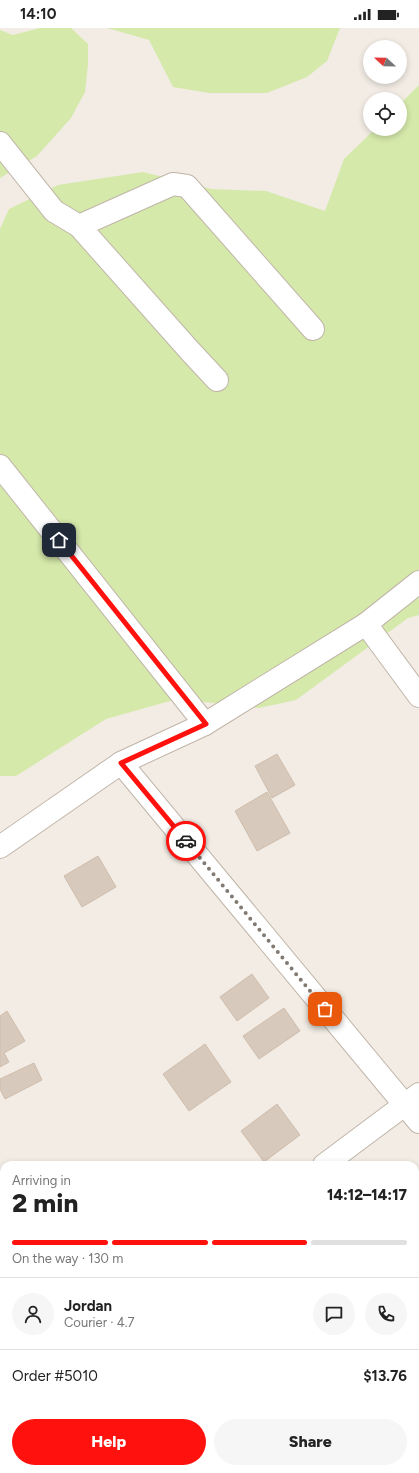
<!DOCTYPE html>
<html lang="en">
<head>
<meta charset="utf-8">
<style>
	body { margin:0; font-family:Figtree,sans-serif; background:#f6f6f6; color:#222; height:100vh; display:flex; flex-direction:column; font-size:15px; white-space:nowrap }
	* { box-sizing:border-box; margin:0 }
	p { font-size:13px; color:#767676 }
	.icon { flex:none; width:22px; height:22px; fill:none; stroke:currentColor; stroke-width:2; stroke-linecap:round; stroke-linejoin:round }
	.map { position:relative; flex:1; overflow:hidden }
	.panel { position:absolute; left:0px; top:1133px; width:419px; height:312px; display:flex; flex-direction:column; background:#fff; border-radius:12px 12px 0 0; box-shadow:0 2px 6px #0003 }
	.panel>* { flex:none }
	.needle { width:26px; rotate:292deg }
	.tools { position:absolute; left:363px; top:12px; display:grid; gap:8px }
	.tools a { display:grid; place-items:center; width:44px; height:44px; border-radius:50%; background:#fff; box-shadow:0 2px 6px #0003; font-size:20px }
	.pin { position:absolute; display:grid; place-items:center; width:34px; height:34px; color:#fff; margin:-17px; border-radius:8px; box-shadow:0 2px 6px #0006 }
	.courier { position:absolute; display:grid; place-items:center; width:40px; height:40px; margin:-20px; border:3px solid #ff110e; border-radius:50%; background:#fff; color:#222; box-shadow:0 1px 5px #0007 }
	.head em { font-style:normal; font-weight:800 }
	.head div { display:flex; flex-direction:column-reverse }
	.head { display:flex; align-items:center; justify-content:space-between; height:68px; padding:0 12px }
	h1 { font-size:26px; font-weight:800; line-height:30px }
	.bar { display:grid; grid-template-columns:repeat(4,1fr); gap:6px 4px; align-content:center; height:48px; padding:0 12px }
	.bar i { height:5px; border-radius:3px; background:#e0e0e0 }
	.bar .current { background:#ff110e }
	.bar p { grid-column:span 4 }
	.line { display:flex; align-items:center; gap:10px; padding:0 12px; border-top:1px solid #e0e0e0 }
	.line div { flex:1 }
	.round { display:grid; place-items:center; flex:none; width:42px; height:42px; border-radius:21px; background:#f6f6f6 }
	.primary-button { display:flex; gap:8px; margin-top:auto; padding:8px 12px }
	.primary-button a { flex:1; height:46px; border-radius:24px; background:#ff110e; color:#fff; font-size:16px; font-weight:800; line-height:46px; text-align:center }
	.primary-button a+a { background:#f6f6f6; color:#222 }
	.status { display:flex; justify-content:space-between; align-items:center; height:28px; padding:0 20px; background:#fff; direction:ltr }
	.status svg { height:11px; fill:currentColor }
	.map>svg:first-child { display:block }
	.green { fill:#d5e9aa }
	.building { fill:#d7c9bc; stroke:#cfbdac }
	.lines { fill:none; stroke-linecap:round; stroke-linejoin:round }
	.minor-casing { stroke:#c1b5a9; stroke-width:24 }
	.minor { stroke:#fff; stroke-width:22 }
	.done { stroke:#827a72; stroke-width:4; stroke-dasharray:0 7.2 }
	.route { stroke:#ff110e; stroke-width:5 }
</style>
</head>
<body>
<div class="status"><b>14:10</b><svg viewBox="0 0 49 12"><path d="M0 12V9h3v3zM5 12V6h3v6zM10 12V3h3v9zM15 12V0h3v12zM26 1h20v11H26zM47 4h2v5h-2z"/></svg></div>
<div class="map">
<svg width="419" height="1445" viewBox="0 0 419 1445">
	<rect width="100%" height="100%" fill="#f2ece4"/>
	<g class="green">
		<path d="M40,0H71L88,16V36L85,64L71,90L37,128L0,150V2L13,7Z"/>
		<path d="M107,0H340L327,33L307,49L267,65H209L173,59L149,12Z"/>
		<path d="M419,57V587L408,590L296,672L259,680L177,671L106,691L16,748H0V201L9,181L58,157L143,144L211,161L266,163L325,183L344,131L375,101H400V76Z"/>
	</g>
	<g class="building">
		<path d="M277,726L295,757L272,770L255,738Z"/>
		<path d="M267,764L290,805L257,823L235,783Z"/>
		<path d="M98,828L116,859L82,879L64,848Z"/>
		<path d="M252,946L269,970L237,993L220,969Z"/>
		<path d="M284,980L300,1003L259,1031L243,1008Z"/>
		<path d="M7,983L25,1013L4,1025L9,1034L0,1039V988Z"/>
		<path d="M205,1016L231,1054L189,1083L163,1046Z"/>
		<path d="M34,1035L42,1052L5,1071L0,1061V1051Z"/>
		<path d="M277,1076L300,1107L264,1134L241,1103Z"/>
		<path d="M419,1355V1387L415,1390V1359Z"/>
		<path d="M419,1388V1407L415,1410V1392Z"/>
		<path d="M419,1413V1434L415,1437V1416Z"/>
		<path d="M72,1441H91L87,1445H76Z"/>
	</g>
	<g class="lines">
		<g class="minor-casing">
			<g id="minor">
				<path d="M0,115L54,183L79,198L190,323L217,352"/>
				<path d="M79,198L173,156L187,158L313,301"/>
				<path d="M0,438L205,696"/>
				<path d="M366,596L419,668"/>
				<path d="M121,735L419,1094"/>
				<path d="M0,819L121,735L205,696L366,596L419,554"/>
				<path d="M324,1137L419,1066"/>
				<path d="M0,1188L4,1194"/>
				<path d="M0,1362L4,1367"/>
				<path d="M0,1398L4,1395"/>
				<path d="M372,1441L375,1445"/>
			</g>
		</g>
		<use href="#minor" class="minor"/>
	</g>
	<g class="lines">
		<path class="done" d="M186,813L325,981"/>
		<path class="route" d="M59,512L206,696L121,735L186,813"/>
	</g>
</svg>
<div class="tools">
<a><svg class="needle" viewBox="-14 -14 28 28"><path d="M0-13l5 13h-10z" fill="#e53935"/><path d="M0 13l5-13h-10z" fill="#767676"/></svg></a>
<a><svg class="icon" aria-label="locate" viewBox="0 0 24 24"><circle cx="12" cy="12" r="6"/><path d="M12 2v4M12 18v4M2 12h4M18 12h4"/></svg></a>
</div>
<div class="pin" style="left:325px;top:981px;background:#ea580c"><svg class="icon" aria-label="bag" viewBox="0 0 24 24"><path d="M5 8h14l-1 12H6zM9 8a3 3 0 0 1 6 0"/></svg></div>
<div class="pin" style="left:59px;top:512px;background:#1f2937"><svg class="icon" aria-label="home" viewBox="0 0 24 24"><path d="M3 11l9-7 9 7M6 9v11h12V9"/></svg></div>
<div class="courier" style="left:186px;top:813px"><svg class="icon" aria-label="car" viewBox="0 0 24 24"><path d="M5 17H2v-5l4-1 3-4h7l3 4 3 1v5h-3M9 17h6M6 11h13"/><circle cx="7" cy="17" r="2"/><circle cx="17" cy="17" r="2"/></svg></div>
<section class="panel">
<div class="head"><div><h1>2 min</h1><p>Arriving in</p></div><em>14:12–14:17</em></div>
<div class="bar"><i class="current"></i><i class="current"></i><i class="current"></i><i></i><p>On the way · 130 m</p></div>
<div class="line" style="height:72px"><a class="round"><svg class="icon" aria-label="person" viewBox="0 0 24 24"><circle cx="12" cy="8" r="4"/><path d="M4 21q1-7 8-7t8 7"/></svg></a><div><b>Jordan</b><p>Courier · 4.7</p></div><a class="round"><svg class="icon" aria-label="chat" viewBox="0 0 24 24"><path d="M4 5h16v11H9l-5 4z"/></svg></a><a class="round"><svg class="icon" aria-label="phone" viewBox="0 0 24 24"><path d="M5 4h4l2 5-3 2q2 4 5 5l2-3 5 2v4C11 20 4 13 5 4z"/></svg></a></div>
<div class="line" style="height:52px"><div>Order #5010</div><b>$13.76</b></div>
<div class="primary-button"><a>Help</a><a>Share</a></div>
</section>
</div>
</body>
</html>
